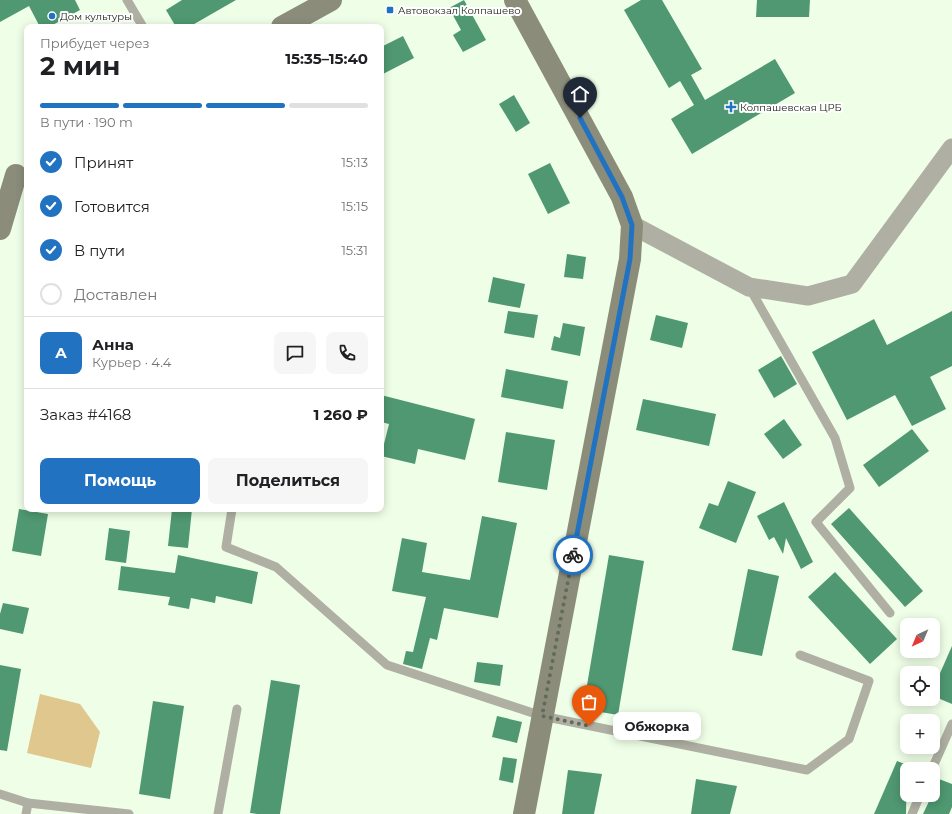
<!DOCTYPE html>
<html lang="ru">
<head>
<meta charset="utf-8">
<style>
	body { margin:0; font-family:Montserrat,sans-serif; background:#f6f6f6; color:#202124; height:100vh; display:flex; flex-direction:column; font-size:15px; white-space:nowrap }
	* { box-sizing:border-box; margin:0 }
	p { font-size:13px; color:#757577 }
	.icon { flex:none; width:22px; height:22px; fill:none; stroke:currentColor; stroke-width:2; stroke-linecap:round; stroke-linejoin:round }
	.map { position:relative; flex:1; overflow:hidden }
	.details { position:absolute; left:24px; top:24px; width:360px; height:488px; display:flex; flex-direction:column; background:#fff; border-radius:8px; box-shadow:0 2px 10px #0003 }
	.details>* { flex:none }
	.needle { width:26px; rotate:224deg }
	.controls { position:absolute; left:900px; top:618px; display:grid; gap:8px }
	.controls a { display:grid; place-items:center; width:40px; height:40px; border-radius:8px; background:#fff; box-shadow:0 2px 10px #0003; font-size:20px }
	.pin { position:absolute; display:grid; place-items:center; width:34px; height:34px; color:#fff; margin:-41px -17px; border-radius:50% 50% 50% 0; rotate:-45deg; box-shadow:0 0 4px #0007 }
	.pin .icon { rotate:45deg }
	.courier { position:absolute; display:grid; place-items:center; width:40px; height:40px; margin:-20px; border:3px solid #2173c2; border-radius:50%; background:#fff; color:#222; box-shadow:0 1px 5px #0007 }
	.bubble { position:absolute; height:28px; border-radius:8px; background:#fff; box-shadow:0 2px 10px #0003; font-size:13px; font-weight:700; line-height:28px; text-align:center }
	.summary em { font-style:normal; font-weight:700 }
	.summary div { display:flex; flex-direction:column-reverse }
	.summary { display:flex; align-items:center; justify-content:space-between; height:68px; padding:0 16px }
	h1 { font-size:26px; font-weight:700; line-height:30px }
	.bar { display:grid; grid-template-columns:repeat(4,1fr); gap:6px 4px; align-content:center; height:48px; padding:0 16px }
	.bar i { height:5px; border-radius:3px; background:#e0e0e0 }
	.bar .selected { background:#2173c2 }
	.bar p { grid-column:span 4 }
	.line { display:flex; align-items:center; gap:10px; padding:0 16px; border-top:1px solid #e0e0e0 }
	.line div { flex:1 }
	.round { display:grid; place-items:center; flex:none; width:42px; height:42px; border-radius:8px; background:#f6f6f6 }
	ol { padding:0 16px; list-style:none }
	li { display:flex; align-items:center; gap:12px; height:44px }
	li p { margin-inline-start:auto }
	li .icon { padding:4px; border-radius:50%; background:#2173c2; color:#fff; stroke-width:4 }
	li:last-child { color:#757577 }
	li i { width:22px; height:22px; border:2px solid #e0e0e0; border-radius:50% }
	.cta { display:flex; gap:8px; margin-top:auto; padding:8px 16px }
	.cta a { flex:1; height:46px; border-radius:8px; background:#2173c2; color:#fff; font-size:16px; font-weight:700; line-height:46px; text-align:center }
	.cta a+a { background:#f6f6f6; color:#202124 }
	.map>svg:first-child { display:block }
	.green { fill:#dfc78d }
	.building { fill:#4f9871 }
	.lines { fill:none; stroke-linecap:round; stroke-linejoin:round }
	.lane { stroke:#afb0a3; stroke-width:9 }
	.street { stroke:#afb0a3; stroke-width:19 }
	.secondary { stroke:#8b8d7a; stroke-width:22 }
	.done { stroke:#616a5b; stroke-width:4; stroke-dasharray:0 7.2 }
	.route { stroke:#2173c2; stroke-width:5 }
	.poi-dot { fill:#2173c2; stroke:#fff; stroke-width:1.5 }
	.labels { text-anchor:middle; stroke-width:4; stroke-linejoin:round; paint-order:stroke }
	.poi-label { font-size:10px; fill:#141a10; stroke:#fff; text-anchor:start }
</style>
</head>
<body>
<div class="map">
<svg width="952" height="814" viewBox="0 0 952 814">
	<rect width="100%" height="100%" fill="#effee7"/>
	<path class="green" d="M40,694L80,704L100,732L91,768L27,753Z"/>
	<g class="building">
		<path d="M0,0H75L80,10L49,27H40L29,6L0,22Z"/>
		<path d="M182,0H236L189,27H176L166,10Z"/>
		<path d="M464,0L486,40L463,52L453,35L461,30L449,8Z"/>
		<path d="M641,0H662L702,69L691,75L705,100L775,59L795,93L692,154L671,119L694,105L680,81L669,88L624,10Z"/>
		<path d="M757,0H810L809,17H756Z"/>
		<path d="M403,36L414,58L381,75V47Z"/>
		<path d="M514,95L530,123L516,132L499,104Z"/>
		<path d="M550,163L570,203L548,214L528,174Z"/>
		<path d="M567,254L586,257L583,279L564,277Z"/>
		<path d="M493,277L525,284L520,308L488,302Z"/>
		<path d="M508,311L538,315L534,338L504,333Z"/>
		<path d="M952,311V366L930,377L946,409L912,426L895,395L847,420L812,352L874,319L887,345Z"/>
		<path d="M656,315L688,323L682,348L650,340Z"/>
		<path d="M563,323L585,327L580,356L551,350L554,336L560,338Z"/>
		<path d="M781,356L797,384L774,398L758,370Z"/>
		<path d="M506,369L568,381L563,409L501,397Z"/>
		<path d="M381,395L475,419L465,460L418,449L415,464L381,456L389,424L381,422Z"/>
		<path d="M643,399L716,414L709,446L636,430Z"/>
		<path d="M784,419L802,445L783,459L764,434Z"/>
		<path d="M912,429L929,451L879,487L863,465Z"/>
		<path d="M506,432L555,440L547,490L498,482Z"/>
		<path d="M728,481L756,492L736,543L699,528L709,503L718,506Z"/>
		<path d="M784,502L813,562L801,569L786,538L783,554L774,537L769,540L757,516Z"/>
		<path d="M849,508L923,591L905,607L831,524Z"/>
		<path d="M19,509L48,514L41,556L12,551Z"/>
		<path d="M172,509H192L188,548L168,546Z"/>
		<path d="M482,516L517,523L498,618L444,608L437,640L430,638L422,669L403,664L406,651L413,652L426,597L392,591L402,538L427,543L422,572L470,580Z"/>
		<path d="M109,528L130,531L126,563L105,560Z"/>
		<path d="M178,555L258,572L252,604L216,596L215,603L191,598L189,609L168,605L170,597L118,590L121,566L175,573Z"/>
		<path d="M609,555L644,561L618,715L583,709Z"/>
		<path d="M748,569L779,576L762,656L732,650Z"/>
		<path d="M835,572L897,639L870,664L808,597Z"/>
		<path d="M3,603L29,608L23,634L0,629V614Z"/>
		<path d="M952,646V704L933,696V689Z"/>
		<path d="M477,662L503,665L500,686L474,682Z"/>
		<path d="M0,665L21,669L7,751L0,750Z"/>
		<path d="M271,680L300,685L280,814H257L250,813Z"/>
		<path d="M153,701L184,706L170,799L139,794Z"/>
		<path d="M497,716L522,722L517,743L492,737Z"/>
		<path d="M503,757L517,759L513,783L499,780Z"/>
		<path d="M897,761L907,765L906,814H874Z"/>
		<path d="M568,770L602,774L594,814H562Z"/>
		<path d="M696,779L737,786L730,814H691Z"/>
		<path d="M939,779L952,784V807L949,814H923L932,795H933Z"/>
	</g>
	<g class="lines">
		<g class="lane">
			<path d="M127,0L143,27"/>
			<path d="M749,287L835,438L850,488L816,522L890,613"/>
			<path d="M232,509L226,547L276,567L387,665L542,716L807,770L849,739L869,681L800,655"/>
			<path d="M932,769L952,724"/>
			<path d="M0,794L28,803L129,814"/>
			<path d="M26,814L28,803"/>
			<path d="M218,814L237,709"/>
			<path d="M912,814L920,795"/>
		</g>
		<path class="street" d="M632,225L749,287L808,296L852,284L952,148"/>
		<g class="secondary">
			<path d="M515,0L622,197L632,225L630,259L524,814"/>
			<path d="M282,27L331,0"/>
			<path d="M0,229L16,175"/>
		</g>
	</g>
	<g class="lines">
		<path class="done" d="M573,555L542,716L589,726"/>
		<path class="route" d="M573,555L630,259L632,225L622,197L580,118"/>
	</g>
	<g class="poi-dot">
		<rect x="386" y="6" width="8" height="8" rx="2"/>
		<circle cx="52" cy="16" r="4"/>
		<path d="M729 101h4v4h4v4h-4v4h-4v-4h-4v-4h4z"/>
	</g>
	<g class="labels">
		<g class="poi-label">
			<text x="398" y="14">Автовокзал Колпашево</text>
			<text x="60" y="20">Дом культуры</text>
			<text x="740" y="111">Колпашевская ЦРБ</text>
		</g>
	</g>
</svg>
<div class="controls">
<a><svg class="needle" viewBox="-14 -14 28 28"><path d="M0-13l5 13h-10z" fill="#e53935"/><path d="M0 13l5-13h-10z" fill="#757577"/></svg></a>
<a><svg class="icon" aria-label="locate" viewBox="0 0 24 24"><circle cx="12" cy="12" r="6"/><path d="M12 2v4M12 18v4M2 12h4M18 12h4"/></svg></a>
<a>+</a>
<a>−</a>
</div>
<div class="pin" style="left:589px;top:726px;background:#ea580c"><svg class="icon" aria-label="bag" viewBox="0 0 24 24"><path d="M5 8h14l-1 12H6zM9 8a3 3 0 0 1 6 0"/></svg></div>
<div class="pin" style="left:580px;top:118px;background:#1f2937"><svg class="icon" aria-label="home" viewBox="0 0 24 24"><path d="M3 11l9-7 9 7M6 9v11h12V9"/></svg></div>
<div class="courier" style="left:573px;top:555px"><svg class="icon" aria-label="bike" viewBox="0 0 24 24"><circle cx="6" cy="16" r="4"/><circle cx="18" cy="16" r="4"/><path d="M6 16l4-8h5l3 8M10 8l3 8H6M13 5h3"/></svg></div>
<div class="bubble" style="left:613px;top:712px;width:88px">Обжорка</div>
<section class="details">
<div class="summary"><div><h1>2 мин</h1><p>Прибудет через</p></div><em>15:35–15:40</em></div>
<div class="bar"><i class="selected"></i><i class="selected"></i><i class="selected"></i><i></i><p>В пути · 190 m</p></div>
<ol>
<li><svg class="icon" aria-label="check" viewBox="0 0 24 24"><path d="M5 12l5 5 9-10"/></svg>Принят<p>15:13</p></li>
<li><svg class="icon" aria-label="check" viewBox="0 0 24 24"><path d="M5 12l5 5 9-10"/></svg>Готовится<p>15:15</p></li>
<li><svg class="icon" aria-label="check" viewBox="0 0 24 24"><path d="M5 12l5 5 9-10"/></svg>В пути<p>15:31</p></li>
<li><i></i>Доставлен</li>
</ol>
<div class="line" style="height:72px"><b class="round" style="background:#2173c2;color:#fff">А</b><div><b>Анна</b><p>Курьер · 4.4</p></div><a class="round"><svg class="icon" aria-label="chat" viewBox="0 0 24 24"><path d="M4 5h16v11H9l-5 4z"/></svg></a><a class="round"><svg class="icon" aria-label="phone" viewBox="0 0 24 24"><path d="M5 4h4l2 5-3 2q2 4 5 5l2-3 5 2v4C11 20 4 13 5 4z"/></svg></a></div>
<div class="line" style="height:52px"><div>Заказ #4168</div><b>1 260 ₽</b></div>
<div class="cta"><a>Помощь</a><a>Поделиться</a></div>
</section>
</div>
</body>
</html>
